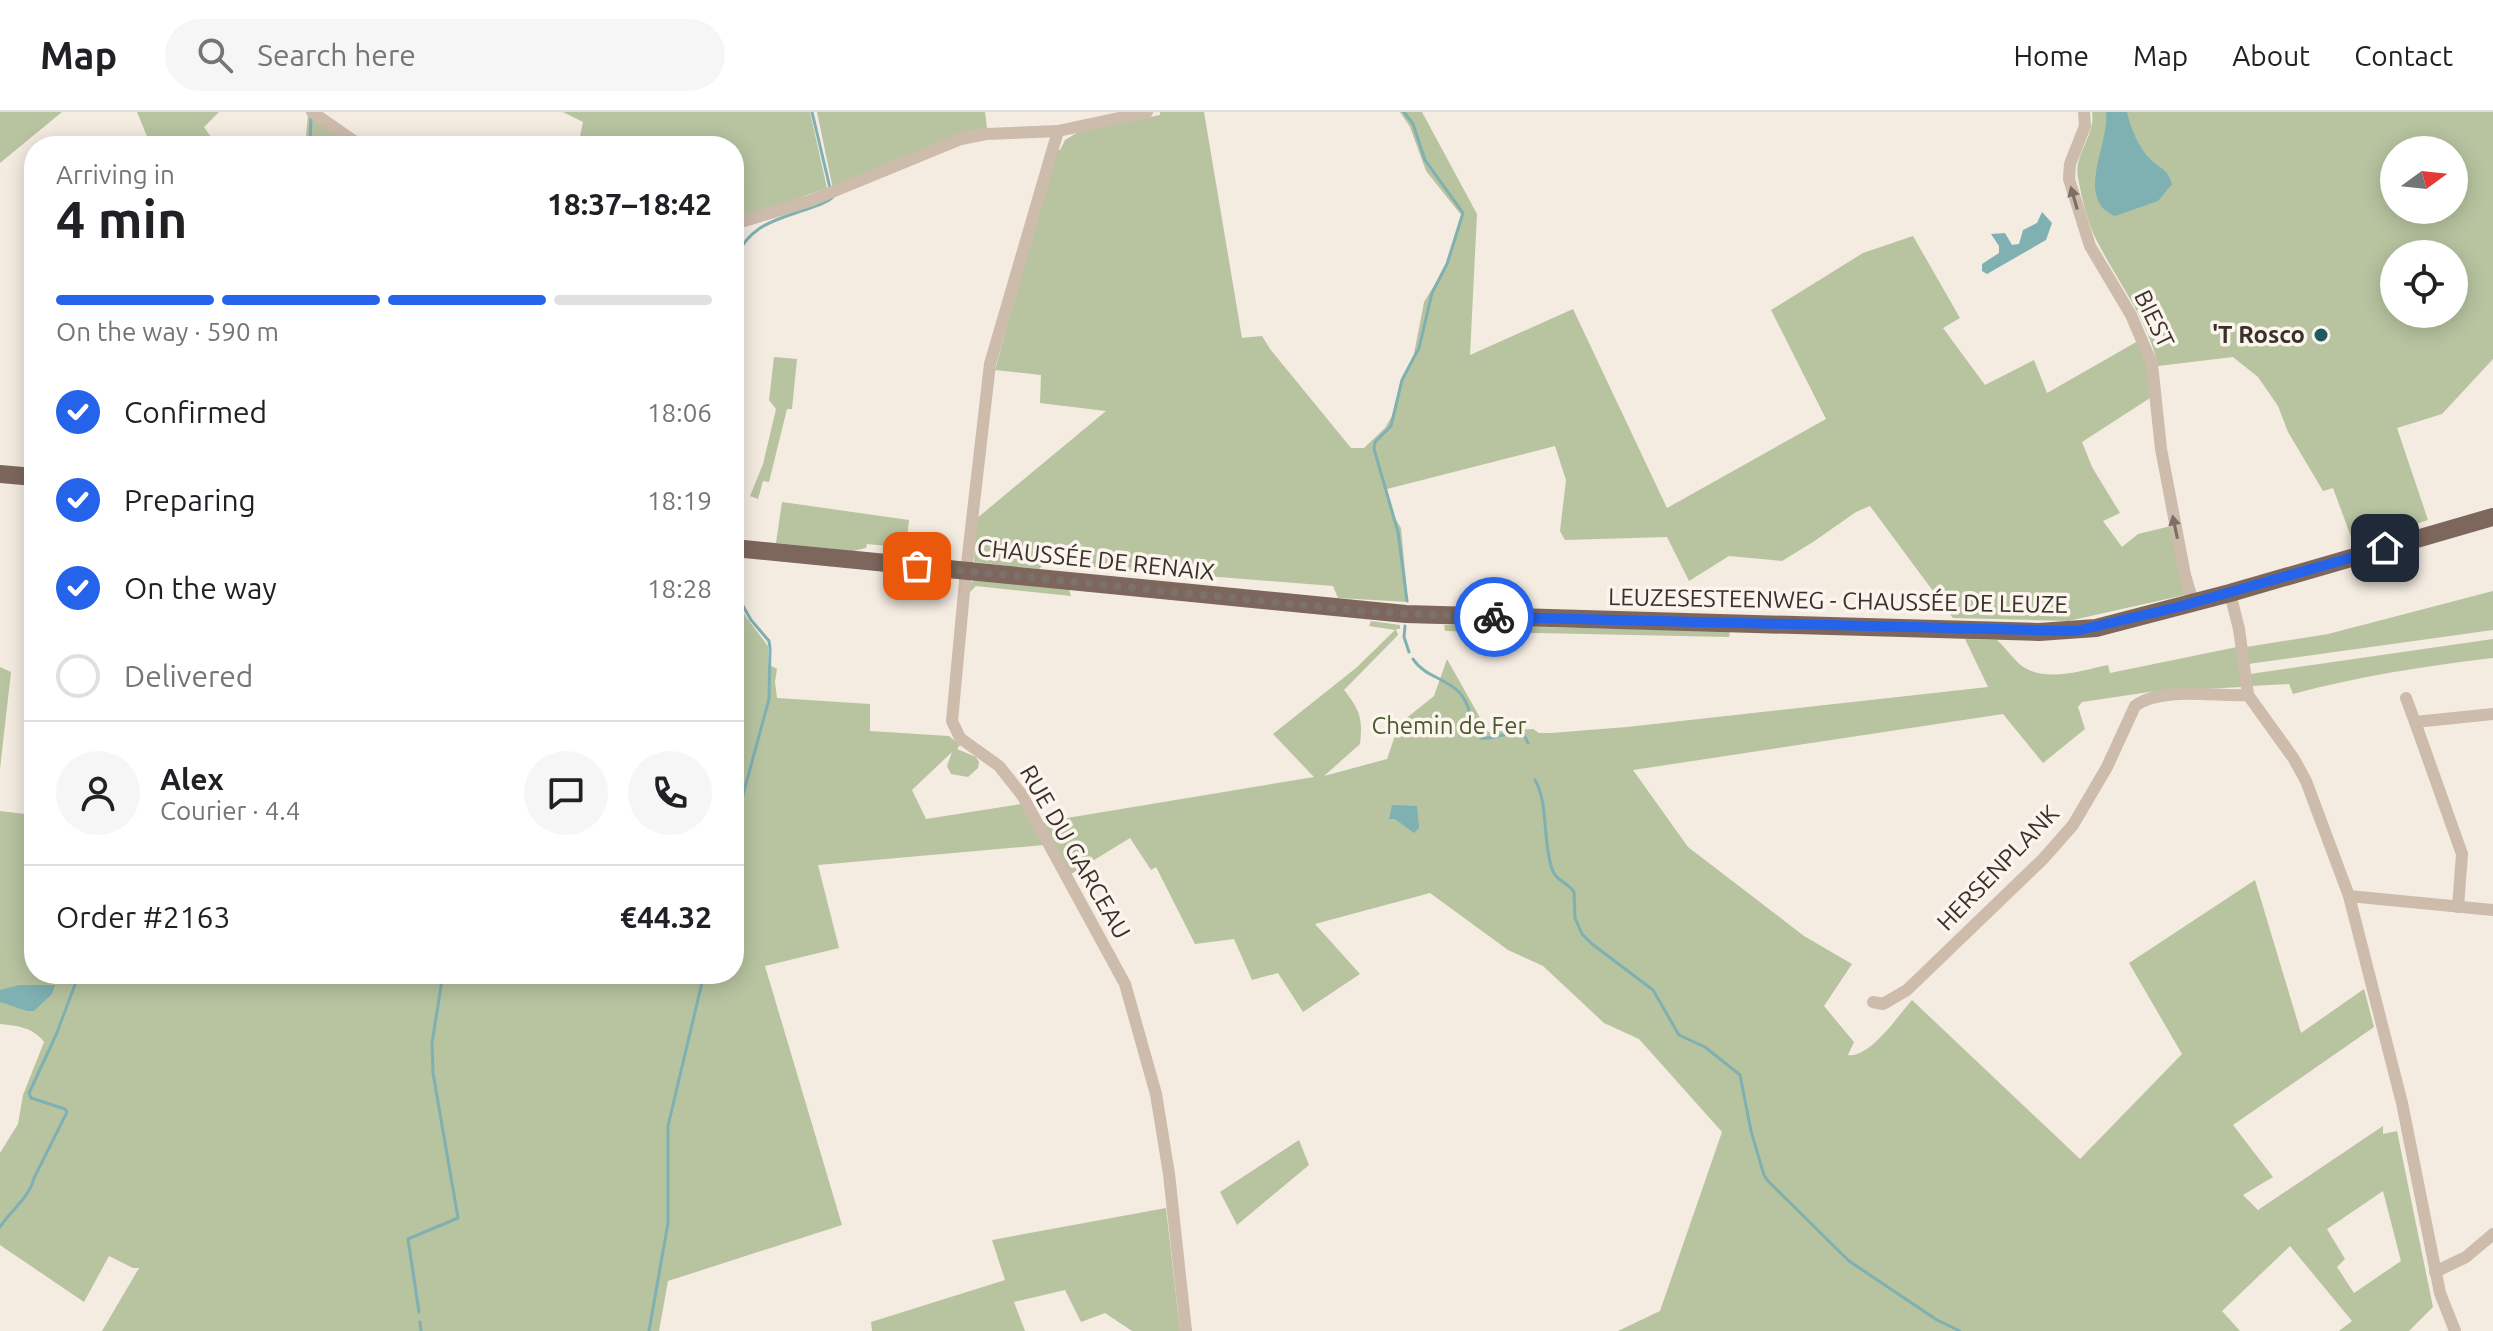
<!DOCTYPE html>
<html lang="en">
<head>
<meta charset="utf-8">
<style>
	body { margin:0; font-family:Ubuntu,sans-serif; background:#f6f6f6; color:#202124; height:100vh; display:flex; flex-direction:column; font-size:30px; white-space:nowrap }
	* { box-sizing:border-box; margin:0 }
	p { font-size:26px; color:#757577 }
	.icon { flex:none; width:44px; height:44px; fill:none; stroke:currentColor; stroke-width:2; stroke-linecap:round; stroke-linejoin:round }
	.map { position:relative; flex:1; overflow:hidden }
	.drawer { position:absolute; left:24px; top:24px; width:720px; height:848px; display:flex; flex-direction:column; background:#fff; border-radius:32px; box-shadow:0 4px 20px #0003 }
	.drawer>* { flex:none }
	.needle { width:52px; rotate:75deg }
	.buttons { position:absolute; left:2380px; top:24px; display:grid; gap:16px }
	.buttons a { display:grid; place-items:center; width:88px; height:88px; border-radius:50%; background:#fff; box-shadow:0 4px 20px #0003; font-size:40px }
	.pin { position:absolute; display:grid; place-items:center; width:68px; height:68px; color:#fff; margin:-34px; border-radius:16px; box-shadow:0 4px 12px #0006 }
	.courier { position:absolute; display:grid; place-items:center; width:80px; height:80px; margin:-40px; border:6px solid #2563eb; border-radius:50%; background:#fff; color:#222; box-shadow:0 2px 10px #0007 }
	.summary em { font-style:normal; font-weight:600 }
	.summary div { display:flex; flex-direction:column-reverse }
	.summary { display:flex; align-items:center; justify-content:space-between; height:136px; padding:0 32px }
	h1 { font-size:52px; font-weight:600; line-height:60px }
	.bar { display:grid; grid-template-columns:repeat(4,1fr); gap:12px 8px; align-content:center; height:96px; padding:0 32px }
	.bar i { height:10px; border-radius:6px; background:#e0e0e0 }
	.bar .selected { background:#2563eb }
	.bar p { grid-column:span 4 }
	.line { display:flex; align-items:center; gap:20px; padding:0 32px; border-top:2px solid #e0e0e0 }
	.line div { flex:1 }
	.round { display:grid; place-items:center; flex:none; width:84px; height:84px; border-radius:42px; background:#f6f6f6 }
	ol { padding:0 32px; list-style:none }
	li { display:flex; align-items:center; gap:24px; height:88px }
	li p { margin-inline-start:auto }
	li .icon { padding:8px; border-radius:50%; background:#2563eb; color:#fff; stroke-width:4 }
	li:last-child { color:#757577 }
	li i { width:44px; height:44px; border:4px solid #e0e0e0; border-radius:50% }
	header { display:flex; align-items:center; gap:48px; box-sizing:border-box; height:112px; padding:0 40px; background:#fff; border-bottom:2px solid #e0e0e0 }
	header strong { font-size:38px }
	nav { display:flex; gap:44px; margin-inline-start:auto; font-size:28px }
	.search { width:560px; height:72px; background:#f6f6f6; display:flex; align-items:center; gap:20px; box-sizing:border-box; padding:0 28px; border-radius:44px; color:#757577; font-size:30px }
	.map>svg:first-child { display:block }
	.green { fill:#b8c4a0; fill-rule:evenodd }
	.water { fill:#7fb0b2 }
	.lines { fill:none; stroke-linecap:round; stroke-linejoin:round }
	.stream { stroke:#7fb0b2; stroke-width:3 }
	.street { stroke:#cdbbac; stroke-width:12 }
	.primary { stroke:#7d675c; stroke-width:18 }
	.oneway { fill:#7d6f65 }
	.done { stroke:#7c716b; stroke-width:8; stroke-dasharray:0 14.4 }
	.route { stroke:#2563eb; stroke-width:10 }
	.poi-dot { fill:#1f5a5e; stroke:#fbf5ee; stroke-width:3 }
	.labels { text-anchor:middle; stroke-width:7; stroke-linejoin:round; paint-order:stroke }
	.street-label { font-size:24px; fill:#3b302b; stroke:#fbf5ee }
	.poi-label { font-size:24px; font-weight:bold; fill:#3b302b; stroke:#fbf5ee; text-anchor:end }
	.park-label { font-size:24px; fill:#4a5a2e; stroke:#fbf5ee }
</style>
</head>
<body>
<header>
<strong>Map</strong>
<div class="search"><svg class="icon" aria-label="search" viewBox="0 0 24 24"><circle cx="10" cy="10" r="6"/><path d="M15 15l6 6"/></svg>Search here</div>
<nav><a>Home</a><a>Map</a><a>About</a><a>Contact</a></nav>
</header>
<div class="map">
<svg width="2493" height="1219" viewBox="0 0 2493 1219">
	<rect width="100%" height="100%" fill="#f4ebe1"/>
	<g class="green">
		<path d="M0,0H62L0,51Z"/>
		<path d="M137,0H219L204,15L217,34H151Z"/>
		<path d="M563,0H810L827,76L783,92L734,106V34H578L583,10Z"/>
		<path d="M817,0H985L987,16L961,21L833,77Z"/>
		<path d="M1160,0H1204L1242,226L1262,224L1270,237L1351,336H1364L1385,316L1392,304L1401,268L1414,242L1424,190L1444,158L1462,104L1426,59L1410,15L1400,0H1422L1477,102L1470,243L1573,197L1667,396L1826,307L1771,198L1863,141L1913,124L1960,206L1943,216L1985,273L2034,248L2047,281L2138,229L2148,246L2150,286L2082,330L2092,355L2120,401L2103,409L2122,435L2138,422L2171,414L2185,483L2068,509L1953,506L1870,394L1856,400L1813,430L1782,449L1729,444L1689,469L1667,425L1565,428L1560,419L1566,368L1555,334L1387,377L1393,403L1401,416L1408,490L1338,486L1333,474L1045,451L1039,457L974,450L976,407L1106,299L1040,291L1041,263L995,258L1056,37L1060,38L1065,28L1080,19L1160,3Z"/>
		<path d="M2092,0H2493V247L2442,302L2397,316L2428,408L2354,433L2333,376L2323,379L2288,320L2278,294L2258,265L2233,245L2158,254C2148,208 2119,172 2098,131C2088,113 2082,87 2078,66C2073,43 2096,23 2092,0ZM2394,38H2454V98H2394ZM2394,142H2454V202H2394Z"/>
		<path d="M308,3L353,34H305Z"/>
		<path d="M774,245L797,247L792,297H787L769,370L763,369L758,387L750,384L763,352L776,297L769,288Z"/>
		<path d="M782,390L909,408L906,436L867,432L866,436L853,439L776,431Z"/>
		<path d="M973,468L1069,477L1071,484L976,474L970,480V472Z"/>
		<path d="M2493,479V518L2248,552L2246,535L2328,522Z"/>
		<path d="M734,482L746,505L768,534V552L777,557L775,570L777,586L870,592V619L949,624L960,633L957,637L976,645L979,650L978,656L968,665L951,662L947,654L952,640L912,678L926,707L1021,692L1044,733L818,753L839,836L765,854L842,1113L668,1169L659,1219H102L139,1156H133L109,1144L84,1190L0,1133V1041L18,1012L23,983L44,930C33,915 17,914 0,912V699L34,703V862H734Z"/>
		<path d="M1371,509L1400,513V517H1396L1398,523L1344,578C1360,598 1363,606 1360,632L1324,664L1387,647L1399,612L1434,584L1447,547L1488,620L1533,617L1539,621H1551L1627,615L1988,575L1965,527L1997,528C2006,536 2015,550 2025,556C2048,570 2084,558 2108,553L2110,561L2237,535L2243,575L2156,579L2082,590L2078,595L2085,617L2043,651L2003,602L1633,658L1688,735L1804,824L1852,852L1824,894L1854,930L1848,943C1870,946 1898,904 1912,888L2080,1047L2182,942L2129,851L2255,768L2301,921L2364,877L2374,915L2233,1013L2273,1065L2243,1083L2258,1098L2383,1014V1022L2397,1019L2433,1195L2409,1219H2339L2352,1209L2290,1134L2222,1199L2240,1219H1618L1660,1199L1722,1020L1639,927L1604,911L1543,854L1508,838L1430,781L1315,812L1360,862L1303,900L1278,861L1252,868L1234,827L1195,832L1156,755L1151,758L1130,726L1068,764L1043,710L1314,665L1273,622L1356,556L1395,518L1369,514ZM2383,1079L2401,1149L2354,1181L2337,1155L2345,1147L2327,1117Z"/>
		<path d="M1444,513L1730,519L1729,525L1445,519Z"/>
		<path d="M2493,527V546C2425,554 2360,564 2293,582L2289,572L2252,574L2250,562Z"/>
		<path d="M0,555L11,560L0,657Z"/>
		<path d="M1299,1028L1309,1053L1237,1113L1220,1080Z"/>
		<path d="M1166,1096L1180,1219H1132L1105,1201L1081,1210L1065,1178L1014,1190L1025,1219H872L871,1210L1005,1168L992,1128Z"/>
	</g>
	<g class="water">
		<path d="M2106,0H2127C2131,17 2138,35 2151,48C2163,59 2166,55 2172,72L2158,89L2115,104C2074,87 2110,31 2106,0Z"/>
		<path d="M2042,100L2052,111L2046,128L1987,162L1982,159V152L1999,141V134L1991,122L2005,121L2012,133L2019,132L2023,118L2037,111Z"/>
		<path d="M1392,693L1417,694L1419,716L1414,721L1395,707H1389Z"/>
		<path d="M19,873H55L52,882L34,899H27L0,890V878Z"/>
	</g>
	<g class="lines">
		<g class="stream">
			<path d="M812,0L830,76"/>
			<path d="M1404,0L1413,12L1425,48L1463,101L1447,152L1432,181L1419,236L1402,268L1391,314L1375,330L1374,337L1398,420L1407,489"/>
			<path d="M310,34L311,6"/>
			<path d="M734,149C749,112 776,108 810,96C819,93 827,91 833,85"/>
			<path d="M734,478L751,508L769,529L770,536L769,587L734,716"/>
			<path d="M1405,514L1404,525L1409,540"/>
			<path d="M1413,547C1424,564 1445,566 1459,580C1472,593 1469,613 1481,626C1496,628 1509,618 1523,621L1528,631"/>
			<path d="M1535,668C1549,693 1542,727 1552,757C1556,769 1567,770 1574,780L1575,806L1582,822L1592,832L1653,878L1679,923L1705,935L1740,963L1751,1019L1764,1063L1768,1069L1849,1149L1937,1208L1960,1219"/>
			<path d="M0,1115C10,1099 30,1085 34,1066L67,1000L65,997L31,986L29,981L56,923L79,862"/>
			<path d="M419,1200L408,1127L458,1106L433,961L432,931L443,862"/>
			<path d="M420,1210L421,1219"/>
			<path d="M649,1219L668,1111V1014L704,862"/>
		</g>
		<g class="street">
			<path d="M312,0L361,34"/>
			<path d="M1147,0L1058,19L990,252L965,469L952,609L960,626L999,654L1022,683L1125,872L1156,982L1169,1062L1186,1219"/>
			<path d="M2084,0L2085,14L2070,52L2069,67L2090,134L2131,203L2152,252L2161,337L2185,463L2193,490"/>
			<path d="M734,112L810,89L961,27L986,22L1058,19"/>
			<path d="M2230,481L2239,517L2248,583L2294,647L2306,669L2349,784L2402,991L2440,1181L2455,1219"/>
			<path d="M2406,586L2415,610L2493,602"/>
			<path d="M2415,610L2462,742L2458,795"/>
			<path d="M2349,784L2493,798"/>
			<path d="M1873,890L1883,892L1907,878L2043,747L2073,713L2107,655L2135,594C2161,574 2216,585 2248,583"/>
			<path d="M2435,1160L2466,1145L2493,1122"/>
		</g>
		<g class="primary">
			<path d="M0,362L34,365"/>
			<path d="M734,436L1406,502L2039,520L2096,516L2230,481L2493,405"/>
		</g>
	</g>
	<defs><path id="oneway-solid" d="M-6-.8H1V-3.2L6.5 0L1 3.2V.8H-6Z" transform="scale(2)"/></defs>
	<g class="oneway">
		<use href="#oneway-solid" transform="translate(2074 86) rotate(-106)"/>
		<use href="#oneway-solid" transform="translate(2175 415) rotate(-102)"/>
	</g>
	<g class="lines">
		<path class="done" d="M917,454L1369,500L1494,505"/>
		<path class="route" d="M1494,505L2076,519L2178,495L2385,436"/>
	</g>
	<circle class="poi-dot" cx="2321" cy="223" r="8"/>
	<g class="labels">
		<g class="street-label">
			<text transform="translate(2154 207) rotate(64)" y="8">BIEST</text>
			<text transform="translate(1096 448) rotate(6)" y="8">CHAUSSÉE DE RENAIX</text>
			<text transform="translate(1838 489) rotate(1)" y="8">LEUZESESTEENWEG - CHAUSSÉE DE LEUZE</text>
			<text transform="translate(1075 740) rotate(60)" y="8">RUE DU GARCEAU</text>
			<text transform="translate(1998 756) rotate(-46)" y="8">HERSENPLANK</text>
		</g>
		<g class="poi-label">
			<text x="2305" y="231">'T Rosco</text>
		</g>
		<g class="park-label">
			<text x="1449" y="622">Chemin de Fer</text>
		</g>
	</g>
</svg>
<div class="buttons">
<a><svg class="needle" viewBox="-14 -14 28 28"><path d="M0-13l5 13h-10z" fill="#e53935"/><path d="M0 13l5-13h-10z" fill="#757577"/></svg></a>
<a><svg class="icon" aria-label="locate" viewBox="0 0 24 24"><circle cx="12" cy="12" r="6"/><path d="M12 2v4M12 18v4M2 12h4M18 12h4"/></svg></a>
</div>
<div class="pin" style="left:917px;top:454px;background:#ea580c"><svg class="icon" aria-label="bag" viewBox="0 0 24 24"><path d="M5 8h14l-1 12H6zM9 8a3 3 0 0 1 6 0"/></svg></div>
<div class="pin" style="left:2385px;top:436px;background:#1f2937"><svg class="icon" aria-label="home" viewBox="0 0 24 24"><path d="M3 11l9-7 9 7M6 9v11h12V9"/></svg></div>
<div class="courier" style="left:1494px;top:505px"><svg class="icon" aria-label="bike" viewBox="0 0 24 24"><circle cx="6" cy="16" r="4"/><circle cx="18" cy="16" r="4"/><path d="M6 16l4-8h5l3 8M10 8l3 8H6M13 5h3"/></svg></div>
<section class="drawer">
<div class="summary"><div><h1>4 min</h1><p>Arriving in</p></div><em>18:37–18:42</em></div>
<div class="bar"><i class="selected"></i><i class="selected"></i><i class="selected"></i><i></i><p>On the way · 590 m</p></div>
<ol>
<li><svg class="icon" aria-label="check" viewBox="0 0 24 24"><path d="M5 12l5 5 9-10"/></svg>Confirmed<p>18:06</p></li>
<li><svg class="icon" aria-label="check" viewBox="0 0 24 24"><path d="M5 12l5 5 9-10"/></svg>Preparing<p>18:19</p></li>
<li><svg class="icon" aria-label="check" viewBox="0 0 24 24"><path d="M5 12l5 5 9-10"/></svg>On the way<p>18:28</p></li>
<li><i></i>Delivered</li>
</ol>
<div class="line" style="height:144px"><a class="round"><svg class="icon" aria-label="person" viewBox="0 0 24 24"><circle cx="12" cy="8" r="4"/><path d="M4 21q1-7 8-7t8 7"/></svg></a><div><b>Alex</b><p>Courier · 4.4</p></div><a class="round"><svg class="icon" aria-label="chat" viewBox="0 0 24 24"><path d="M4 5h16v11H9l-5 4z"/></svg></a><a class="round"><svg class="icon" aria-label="phone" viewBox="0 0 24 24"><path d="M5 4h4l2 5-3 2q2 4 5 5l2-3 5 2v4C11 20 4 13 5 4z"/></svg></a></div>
<div class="line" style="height:104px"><div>Order #2163</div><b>€44.32</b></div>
</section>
</div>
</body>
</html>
